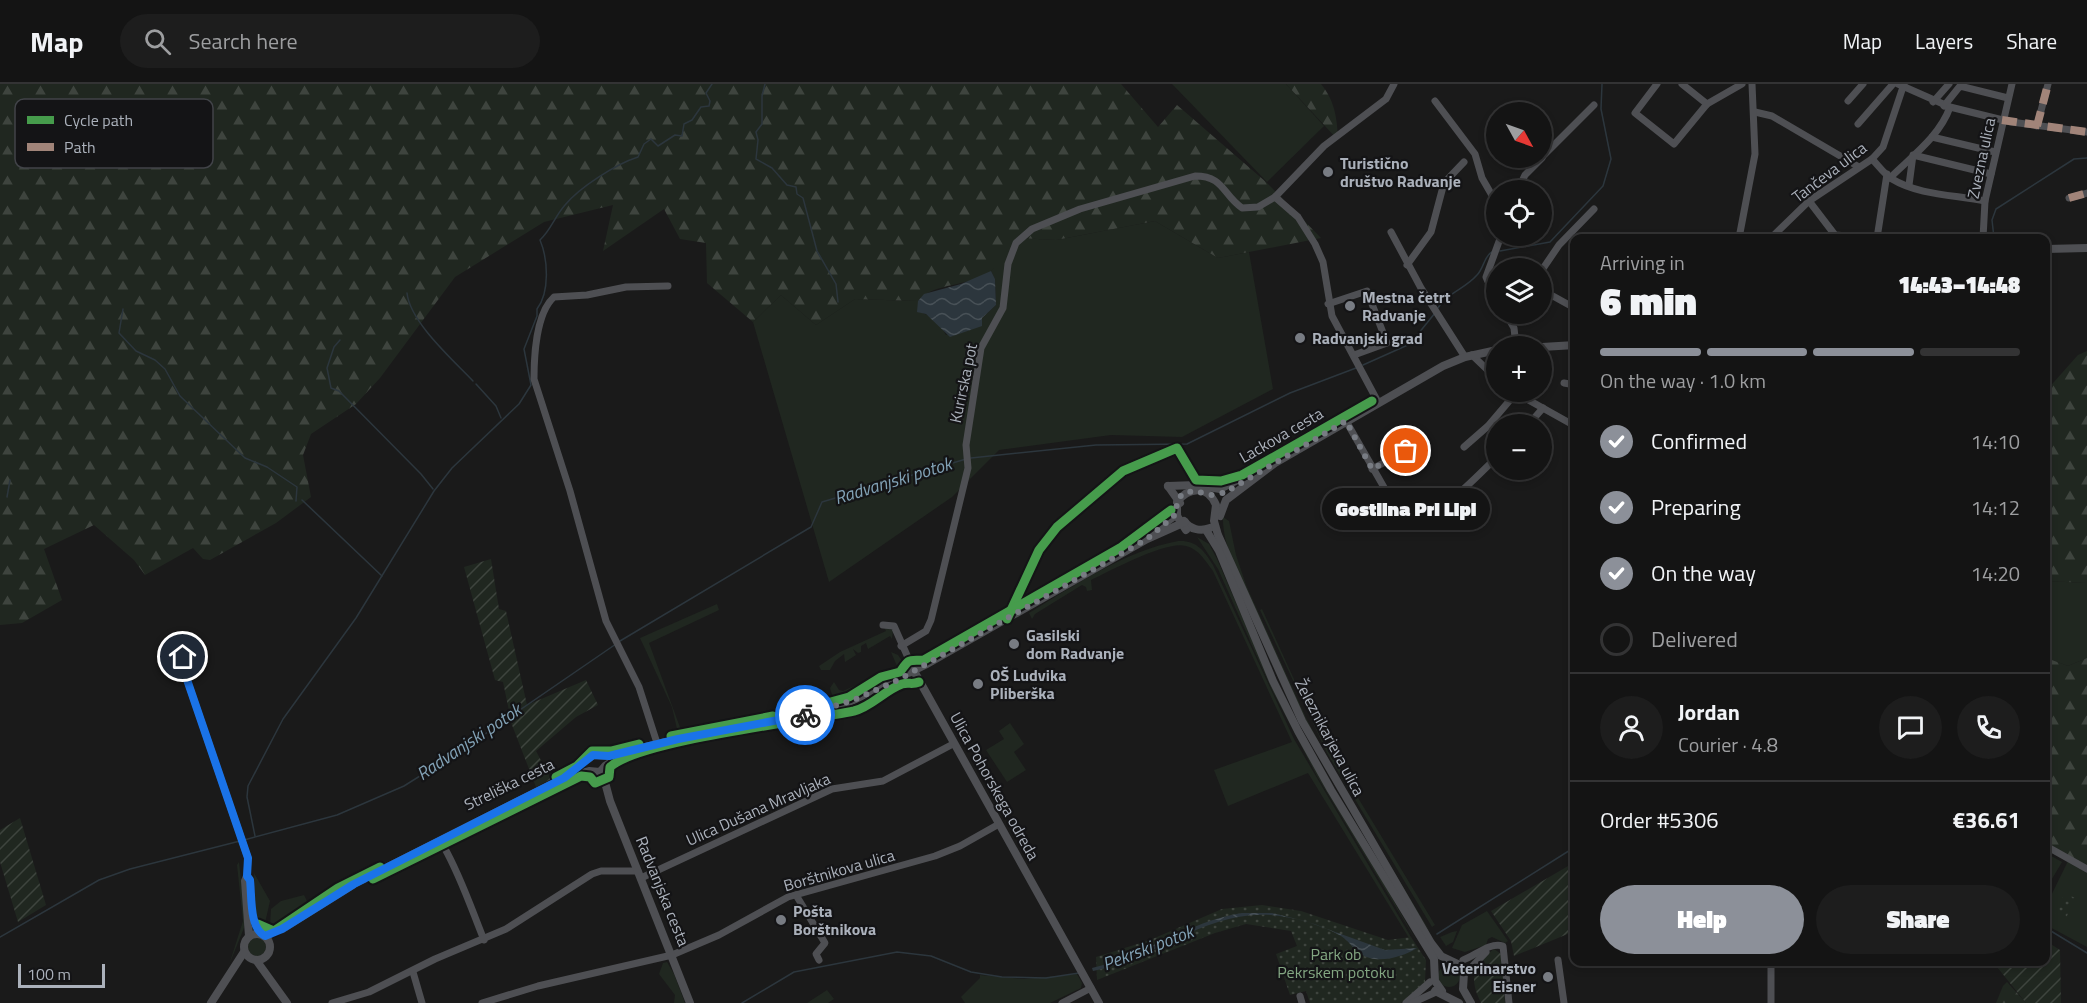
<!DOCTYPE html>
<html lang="en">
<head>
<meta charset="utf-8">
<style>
	body { margin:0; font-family:"Titillium Web",sans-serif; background:#1d1d1d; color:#f1f3f6; height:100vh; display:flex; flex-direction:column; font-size:22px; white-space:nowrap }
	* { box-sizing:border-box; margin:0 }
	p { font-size:20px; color:#9d9ea0 }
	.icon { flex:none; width:33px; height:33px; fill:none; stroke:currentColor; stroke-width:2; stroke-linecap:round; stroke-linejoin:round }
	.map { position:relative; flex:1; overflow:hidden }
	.panel { position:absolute; left:1570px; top:150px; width:480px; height:732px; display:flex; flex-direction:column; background:#141414; border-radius:12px; box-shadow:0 3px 9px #0003,0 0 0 2px #333334 }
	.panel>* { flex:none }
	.needle { width:39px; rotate:130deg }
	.buttons { position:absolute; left:1486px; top:18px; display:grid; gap:12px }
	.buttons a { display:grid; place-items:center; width:66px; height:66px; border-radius:50%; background:#141414; box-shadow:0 3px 9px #0003,0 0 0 2px #333334; font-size:30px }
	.scale { position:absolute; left:18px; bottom:15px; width:87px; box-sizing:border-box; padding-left:6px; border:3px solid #abb1bb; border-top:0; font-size:16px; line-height:21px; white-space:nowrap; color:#abb1bb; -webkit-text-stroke:4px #141416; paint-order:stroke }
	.pin { position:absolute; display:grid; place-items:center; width:51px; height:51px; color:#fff; margin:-26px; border:3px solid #fff; border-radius:50%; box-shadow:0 2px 6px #0007 }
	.courier { position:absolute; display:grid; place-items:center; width:60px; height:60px; margin:-30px; border:4px solid #1a73e8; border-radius:50%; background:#fff; color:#222; box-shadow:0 2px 8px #0007 }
	.bubble { position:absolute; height:42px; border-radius:21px; background:#141414; box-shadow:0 3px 9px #0003,0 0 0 2px #333334; font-size:20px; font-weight:800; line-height:42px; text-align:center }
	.headline em { font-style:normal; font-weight:800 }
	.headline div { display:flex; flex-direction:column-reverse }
	.headline { display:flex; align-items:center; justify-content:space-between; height:102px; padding:0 30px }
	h1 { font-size:39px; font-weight:800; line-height:45px }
	.bar { display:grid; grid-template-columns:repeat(4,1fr); gap:9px 6px; align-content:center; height:72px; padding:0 30px }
	.bar i { height:8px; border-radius:4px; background:#333334 }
	.bar .selected { background:#8c9099 }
	.bar p { grid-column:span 4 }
	.line { display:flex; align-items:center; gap:15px; padding:0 30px; border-top:2px solid #333334 }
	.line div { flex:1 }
	.round { display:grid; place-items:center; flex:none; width:63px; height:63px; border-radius:32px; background:#1d1d1d }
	ol { padding:0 30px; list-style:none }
	li { display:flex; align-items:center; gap:18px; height:66px }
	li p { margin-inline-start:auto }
	li .icon { padding:6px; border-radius:50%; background:#8c9099; color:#fff; stroke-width:4 }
	li:last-child { color:#9d9ea0 }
	li i { width:33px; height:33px; border:3px solid #333334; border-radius:50% }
	.action { display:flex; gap:12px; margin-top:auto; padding:12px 30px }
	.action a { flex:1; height:69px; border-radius:36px; background:#8c9099; color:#fff; font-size:24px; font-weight:800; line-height:69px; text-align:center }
	.action a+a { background:#1d1d1d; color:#f1f3f6 }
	header { display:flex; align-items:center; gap:36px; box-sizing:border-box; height:84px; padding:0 30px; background:#141414; border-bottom:2px solid #333334 }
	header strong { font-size:28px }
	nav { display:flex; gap:33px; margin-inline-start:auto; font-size:21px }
	.search { width:420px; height:54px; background:#1d1d1d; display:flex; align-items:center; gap:15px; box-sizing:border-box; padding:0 21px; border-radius:33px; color:#9d9ea0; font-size:22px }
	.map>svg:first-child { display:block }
	.grass { fill:#202720 }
	.forest { fill:url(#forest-firs) }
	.park { fill:url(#park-dots) }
	.garden { fill:url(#garden-furrows) }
	.water { fill:url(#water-waves) }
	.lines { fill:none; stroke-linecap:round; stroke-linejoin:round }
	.stream { stroke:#2c363d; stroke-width:1.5 }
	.minor { stroke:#4e4f53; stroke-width:7 }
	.tertiary { stroke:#4e4f53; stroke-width:8 }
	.quiet { stroke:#a18479; stroke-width:8; stroke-dasharray:15 8; stroke-linecap:butt }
	.cycleway-casing { stroke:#141416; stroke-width:13 }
	.cycleway { stroke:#469c4c; stroke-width:9 }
	.done { stroke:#787c83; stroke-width:6; stroke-dasharray:0 10.8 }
	.route { stroke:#1a73e8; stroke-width:8 }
	.poi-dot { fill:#787c83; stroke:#141416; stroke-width:2 }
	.labels { text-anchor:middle; stroke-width:4.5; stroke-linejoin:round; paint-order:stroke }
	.street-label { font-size:16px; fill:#abb1bb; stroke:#141416 }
	.poi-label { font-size:16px; font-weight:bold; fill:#abb1bb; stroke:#141416; text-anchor:start }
	.park-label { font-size:16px; fill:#83a682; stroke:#141416 }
	.water-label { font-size:18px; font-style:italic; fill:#82a2b6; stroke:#141416 }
	.key { fill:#141416; stroke:#414348; stroke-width:1.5 }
	.key-label { font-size:16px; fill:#abb1bb }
</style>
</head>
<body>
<header>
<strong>Map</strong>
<div class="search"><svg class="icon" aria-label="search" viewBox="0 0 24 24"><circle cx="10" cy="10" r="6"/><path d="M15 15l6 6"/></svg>Search here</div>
<nav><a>Map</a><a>Layers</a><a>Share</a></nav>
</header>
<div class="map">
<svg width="2087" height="919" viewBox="0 0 2087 919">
	<defs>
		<pattern id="forest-firs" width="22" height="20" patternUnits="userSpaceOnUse" patternTransform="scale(1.5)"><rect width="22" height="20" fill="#202720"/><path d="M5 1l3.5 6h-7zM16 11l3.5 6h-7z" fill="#3e443e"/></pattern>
		<pattern id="park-dots" width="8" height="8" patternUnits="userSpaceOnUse" patternTransform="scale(1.5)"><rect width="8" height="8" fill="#202720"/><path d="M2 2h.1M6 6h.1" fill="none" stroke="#3e443e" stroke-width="1.8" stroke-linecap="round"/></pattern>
		<pattern id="garden-furrows" width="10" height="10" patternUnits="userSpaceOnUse" patternTransform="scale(1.5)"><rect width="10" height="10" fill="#202720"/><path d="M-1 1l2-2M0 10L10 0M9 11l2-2" fill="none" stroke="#3e443e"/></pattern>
		<pattern id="water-waves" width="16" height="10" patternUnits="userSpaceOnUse" patternTransform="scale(1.5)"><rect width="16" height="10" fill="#2c363d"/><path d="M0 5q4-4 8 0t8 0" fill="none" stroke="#485157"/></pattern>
	</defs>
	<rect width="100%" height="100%" fill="#1a1a1a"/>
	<g class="grass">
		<path d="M1172,0H1286L1324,42L1267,98Z"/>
		<path d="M1155,137L1218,174L1249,168L1273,305L1182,353L1111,351L999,366L952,413L829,498L753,238L781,211L816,241L855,215L918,217V227C930,231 940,239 946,251L982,234L996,221L995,195L991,187L1019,154L1056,156Z"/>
		<path d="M1223,433L1229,437L1236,471L1246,501L1306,634L1341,699L1432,851C1362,746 1301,636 1252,519C1241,494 1222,462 1223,433Z"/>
		<path d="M1197,453L1209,460L1217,475L1270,597L1418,860L1317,692L1272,606L1218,485Z"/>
		<path d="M1178,457C1196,456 1204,466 1213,481L1294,655L1411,853L1409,854L1308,689L1228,722L1214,686L1292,658L1213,487C1206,478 1199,465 1186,462C1167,456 1110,487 1091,496L1092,506L1087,507L1086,503L1082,501L1035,530L1032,535L1029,529C1075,501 1125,467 1178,457Z"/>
		<path d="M2046,497L2087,499V574L2068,582L2052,576L2046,577Z"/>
		<path d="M717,520L719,526L649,559L681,646L725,637L678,649L672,623L640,554Z"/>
		<path d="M1262,525L1317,646L1435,841L1432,843L1327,669L1260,526Z"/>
		<path d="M884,543L893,546L892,555L890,552L868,565L866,559L861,562V568L858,569L853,565L856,571L845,578L844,570L835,577L830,586H821L819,582L840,568L886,547Z"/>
		<path d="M891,568L898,571L902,577L898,588L876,593L842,614L832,611L830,604L834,598L839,606L843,607L897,582Z"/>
		<path d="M1010,639L1024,660L1014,668L1026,686L1007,698L986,666L1004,655L999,647Z"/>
		<path d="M2046,769L2062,778L2046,805Z"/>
		<path d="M2068,777L2087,787V863L2046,841V822Z"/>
		<path d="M239,778L246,839L229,881L243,837L237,781Z"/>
		<path d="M254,789L270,817L265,839L258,837L256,833Z"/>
		<path d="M329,805V809L277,844L270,842L271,825L281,817L304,811L307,817L318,813L322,807Z"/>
		<path d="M1487,827L1508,857L1505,859L1492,853L1488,855L1486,861L1465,868L1452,864L1462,841Z"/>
		<path d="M1452,848L1457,847L1453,858L1446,862L1440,853Z"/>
		<circle cx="257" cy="863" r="9"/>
		<path d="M667,878L674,890L685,919H674L675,911L659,890L663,879Z"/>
		<circle cx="1449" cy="892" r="11"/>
		<path d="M1077,890L1082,899L1081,904L1050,919H965L961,913L980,894V891L1024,895Z"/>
		<path d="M827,906L834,915L828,919H807Z"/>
	</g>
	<g class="forest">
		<path d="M0,0H1121L1158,43L1177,21L1266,98L1321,154L1218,174L1155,137L1056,156L1019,154C1010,164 1002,178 991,187C971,203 933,198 918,217L855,215L816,241L781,211L753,238L707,199L706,159L680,155L664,125L603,167L613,121L544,138L455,193L380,294L356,320L311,350L303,371L311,413L276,439L210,476L203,475L193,464L145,491L134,476L94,441L44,465L62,516L22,539L0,541Z"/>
		<path d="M1286,0H1321C1335,17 1337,35 1338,56Z"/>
		<path d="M2087,267V499L2046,497V307L2078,271Z"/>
		<path d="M2087,574V782L2046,758V577L2052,576L2068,582Z"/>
		<path d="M2007,898L2026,919H1996L2003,902Z"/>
	</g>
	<g class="park">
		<path d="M2065,809L2075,814L2066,834L2055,829Z"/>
		<path d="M1262,821L1301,827L1388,856L1411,853L1426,876L1425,898L1401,919H1310L1306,907L1290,911L1276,870L1297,862L1291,847L1246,840L1215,849L1097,896L1096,873L1150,856L1222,825Z"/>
	</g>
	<g class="garden">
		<path d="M491,475L499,525L506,527L527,621L586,596L598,621L576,633L536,667L551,695L536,703L512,641L503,598L495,596L464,483Z"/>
		<path d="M20,734L46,821L18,838L0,778V746Z"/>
		<path d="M1575,778V847L1514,872L1511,857L1491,827Z"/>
		<path d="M2046,857L2060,866L2061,919H2026L1993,878H2046Z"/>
		<path d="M1494,865L1501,870L1505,919H1481C1469,895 1472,881 1494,865Z"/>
	</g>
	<g class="water">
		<path d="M991,187L995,195L996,221L982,234V242L950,253L926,230L917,228L918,217L924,210L961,200Z"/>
		<path d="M1242,829H1272L1305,837L1385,866L1417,864C1403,873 1376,881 1361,870C1353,865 1349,857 1341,852C1321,840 1293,833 1271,831C1206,826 1155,875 1093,887L1092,884C1144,872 1189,837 1242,829Z"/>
	</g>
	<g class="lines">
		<g class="stream">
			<path d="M765,0L762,12V40L756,48L758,56L756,75L772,84L787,101L796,103L797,110L803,114L817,167L836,200L838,218"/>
			<path d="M1994,154L1992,136L1996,125L2074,75L2087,74"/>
			<path d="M1500,167L1550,158L1603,102L1611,75L1601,25L1602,0"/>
			<path d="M407,209C410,238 453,276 473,297"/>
			<path d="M123,225L119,249L136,267L155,276L165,285L180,312L245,374L267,383L297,403L296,417"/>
			<path d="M1437,225C1448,208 1465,205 1477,191C1484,184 1484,172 1492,168"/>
			<path d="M340,256L334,263L327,284L331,304L339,307L421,390L433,405"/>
			<path d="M1363,281L1410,260L1435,229"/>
			<path d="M476,300L496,322L501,334"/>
			<path d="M971,374L1096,361L1187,360L1290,309L1356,284"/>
			<path d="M7,413L10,396"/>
			<path d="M302,416L382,492"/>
			<path d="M620,557L811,443L822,418L966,375"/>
			<path d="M255,752L247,713L248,702L283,635L356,534L434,407L452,384L519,320L531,301L524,265L537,232V225C550,208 548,175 540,156C551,146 555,132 565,121C580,103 616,80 638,73L644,60L651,55L658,62L675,51L682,52L684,40L692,36L701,23L709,22L710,17L706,9L712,0"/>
			<path d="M244,756L337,731L404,702L466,663L616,560"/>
			<path d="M2046,844L2087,869"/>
			<path d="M1437,850L1575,763"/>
			<path d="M0,853L99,796L130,785L240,757"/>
			<path d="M742,919L794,888L897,868L931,872L971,888L1002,893L1046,894L1079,889"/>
		</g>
		<g class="minor">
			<path d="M1657,0L1635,29L1674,60L1707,20L1742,0"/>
			<path d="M1682,0L1707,20"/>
			<path d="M1898,0L1950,23L2011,38L2087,48"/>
			<path d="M1435,17L1475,70L1482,94L1497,120"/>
			<path d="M1848,17L1863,0"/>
			<path d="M1933,18L1949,0"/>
			<path d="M1944,22L1960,2L2008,14"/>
			<path d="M1755,28L1772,32L1859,83"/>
			<path d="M1858,40L1893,0"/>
			<path d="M2037,42L2048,0"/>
			<path d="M1932,53L1995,68"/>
			<path d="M1542,73L1594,21"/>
			<path d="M1872,75C1878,81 1884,90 1892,95C1918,111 1955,111 1985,117"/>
			<path d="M1890,94C1911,73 1940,52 1950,23"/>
			<path d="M1909,101L1913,71L1991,90"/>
			<path d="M1518,106L1525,91L1542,74"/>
			<path d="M1275,113L1298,133L1315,160L1323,178L1332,232L1378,318"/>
			<path d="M2069,114L2087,109"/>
			<path d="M1809,117L1835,151L1873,154"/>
			<path d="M1391,148L1421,204L1465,273"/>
			<path d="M1739,154L1755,70L1752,0"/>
			<path d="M1771,154L1809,117L1872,75L1883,63L1904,0"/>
			<path d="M1877,154L1887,90"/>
			<path d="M1983,154L1985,117L2012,0"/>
			<path d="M1407,181L1431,148L1444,99L1464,78"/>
			<path d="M1542,186L1559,161L1594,125"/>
			<path d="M1542,206L1571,222L1575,220"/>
			<path d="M1497,218L1486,193L1501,152"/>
			<path d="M1328,220L1367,207L1387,259L1354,271"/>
			<path d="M1506,230L1514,244L1516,262"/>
			<path d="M1472,271L1497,295"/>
			<path d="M1564,299L1575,301"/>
			<path d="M1514,308L1575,342"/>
			<path d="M1346,337L1405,440C1434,439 1477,392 1497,373"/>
			<path d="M1529,340L1543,324"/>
			<path d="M1464,363L1488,342L1516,309"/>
			<path d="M1372,385L1406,367L1413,378"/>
			<path d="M1007,535L1039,466L1057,443L1123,387L1177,364L1196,396"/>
			<path d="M883,541L894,542L914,587"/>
			<path d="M901,562L926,547L931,536L968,384L966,361L981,264L1003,224L1008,180L1016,159L1032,145L1080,125L1195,92C1224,92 1222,110 1242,124L1258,123L1275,113L1324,62L1386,15L1394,0"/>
			<path d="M183,573L182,581L248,774L247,792"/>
			<path d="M657,659L639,603L606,537L570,407L534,295C534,273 536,229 554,213L587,211L626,203L668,202"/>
			<path d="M2046,762L2087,785"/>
			<path d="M444,763C461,793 471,824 484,856"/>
			<path d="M641,794L832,705L883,697L953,660"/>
			<path d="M796,811L825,859L816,870L819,876"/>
			<path d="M1463,876C1475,872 1489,858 1503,862L1509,919"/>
			<path d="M1558,876L1564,919"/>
			<path d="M1468,887L1486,868"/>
			<path d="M413,888L422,919"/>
			<path d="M1300,912L1302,919"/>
			<path d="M332,919L369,908L435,875L506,845L592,790L601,787H638"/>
			<path d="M482,919L538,902L672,871L719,851L788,813L935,772L960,762L999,740"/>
			<path d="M1062,919L1091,904"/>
			<path d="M1406,919L1430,898"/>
			<path d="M1412,919L1436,908"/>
			<path d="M1771,919V878"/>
		</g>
		<g class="tertiary">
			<path d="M2046,165L2087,164"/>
			<path d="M1542,263L1575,261"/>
			<path d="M1168,402L1180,419"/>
			<path d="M1168,402L1196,401L1220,405L1263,383"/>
			<path d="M1220,432L1226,416L1275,379L1443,282L1465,273L1497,266"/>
			<path d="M1184,437C1190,445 1200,448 1210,444"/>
			<path d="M1186,446L1177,432V418C1189,403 1208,401 1216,421L1214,437L1218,451L1302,637L1431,859L1441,872L1460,881L1464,889L1463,905L1471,919"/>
			<path d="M1206,446L1219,467L1273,597L1298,647L1331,706L1434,875L1435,897L1442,907"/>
			<path d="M1153,448L1177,430"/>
			<path d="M914,587L1099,919"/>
			<path d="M602,687L610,717L690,919"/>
			<path d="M572,692L589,687L600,688L605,682L623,671"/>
			<path d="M247,792L245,797L249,852"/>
			<circle cx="257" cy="863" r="13"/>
			<path d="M265,852L282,845L354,800L564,694L593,671L609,672L678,655L814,629L854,616L925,581L1147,455L1185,438"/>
			<path d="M256,876L287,919"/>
			<path d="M1435,907L1459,919"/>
			<path d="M211,919L244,868"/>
		</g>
		<g class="quiet">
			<path d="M2002,36L2087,48"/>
			<path d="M2037,42L2048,0"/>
			<path d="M2069,114L2087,109"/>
		</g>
		<g class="cycleway-casing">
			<g id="cycleway">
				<path d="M1007,535L1039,466L1057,443L1123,387L1177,364L1196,396L1221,397L1242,391L1372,317"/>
				<path d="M801,626L849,613L881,593L900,588C910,574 907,577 924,576L1120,464L1171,426"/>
				<path d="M671,652L773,632"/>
				<path d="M556,693L577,682L592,667H611L639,660"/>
				<path d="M373,795L581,692L590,693L595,699L609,693L610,683C640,656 806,637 854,627C871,623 885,606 902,600C909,598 912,601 919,598"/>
				<path d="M258,840L274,847L338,804L380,783"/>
			</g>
		</g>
		<use href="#cycleway" class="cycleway"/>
	</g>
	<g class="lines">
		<path class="done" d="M805,631L854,616L900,595L1147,455L1176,430C1176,403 1192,406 1211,411C1215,412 1222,409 1226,408L1346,337L1372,385L1406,367"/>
		<path class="route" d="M183,573L182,581L248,774L247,792L250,796C252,812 249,844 265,852L282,845L354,800L564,694L593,671L609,672L678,655L805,631"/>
	</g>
	<g class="poi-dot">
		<circle cx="1328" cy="88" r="6"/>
		<circle cx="1350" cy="222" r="6"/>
		<circle cx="1300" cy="254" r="6"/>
		<circle cx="1014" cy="560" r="6"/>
		<circle cx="978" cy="600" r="6"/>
		<circle cx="781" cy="836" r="6"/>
		<circle cx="1548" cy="893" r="6"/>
	</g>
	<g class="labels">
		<g class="street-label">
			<text transform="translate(1981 74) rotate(-78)" y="6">Zvezna ulica</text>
			<text transform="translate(1829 88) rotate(-37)" y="6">Tančeva ulica</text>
			<text transform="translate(963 299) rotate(-78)" y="6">Kurirska pot</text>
			<text transform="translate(1281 351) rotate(-30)" y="6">Lackova cesta</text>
			<text transform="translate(1330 653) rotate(62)" y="6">Železnikarjeva ulica</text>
			<text transform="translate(509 700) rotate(-26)" y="6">Streliška cesta</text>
			<text transform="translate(995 702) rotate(61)" y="6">Ulica Pohorskega odreda</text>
			<text transform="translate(758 725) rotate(-24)" y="6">Ulica Dušana Mravljaka</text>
			<text transform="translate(839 786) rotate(-16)" y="6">Borštnikova ulica</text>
			<text transform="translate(663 807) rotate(68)" y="6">Radvanjska cesta</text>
		</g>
		<g class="poi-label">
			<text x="1340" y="85">Turistično<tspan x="1340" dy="18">društvo Radvanje</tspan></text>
			<text x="1362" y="219">Mestna četrt<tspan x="1362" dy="18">Radvanje</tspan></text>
			<text x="1312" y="260">Radvanjski grad</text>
			<text x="1026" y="557">Gasilski<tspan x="1026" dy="18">dom Radvanje</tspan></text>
			<text x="990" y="597">OŠ Ludvika<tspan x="990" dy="18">Pliberška</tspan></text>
			<text x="793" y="833">Pošta<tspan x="793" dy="18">Borštnikova</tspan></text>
			<text x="1536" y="890" text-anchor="end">Veterinarstvo<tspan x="1536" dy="18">Eisner</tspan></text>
		</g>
		<g class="park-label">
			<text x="1336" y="876">Park ob<tspan x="1336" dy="18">Pekrskem potoku</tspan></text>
		</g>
		<g class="water-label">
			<text transform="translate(893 397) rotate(-17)" y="6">Radvanjski potok</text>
			<text transform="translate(469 658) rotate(-34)" y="6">Radvanjski potok</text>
			<text transform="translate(1148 864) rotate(-21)" y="6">Pekrski potok</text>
		</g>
	</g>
	<rect x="15" y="15" width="198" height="69" rx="9" class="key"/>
	<rect x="27" y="32" width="27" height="8" fill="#469c4c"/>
	<rect x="27" y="59" width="27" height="8" fill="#a18479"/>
	<g class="key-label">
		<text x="64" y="42">Cycle path</text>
		<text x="64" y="69">Path</text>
	</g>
</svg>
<div class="buttons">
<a><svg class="needle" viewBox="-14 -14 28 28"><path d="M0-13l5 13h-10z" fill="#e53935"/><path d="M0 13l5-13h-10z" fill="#9d9ea0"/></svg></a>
<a><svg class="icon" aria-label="locate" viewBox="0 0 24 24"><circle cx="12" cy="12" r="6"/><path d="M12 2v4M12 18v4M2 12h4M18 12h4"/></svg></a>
<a><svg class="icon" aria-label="layers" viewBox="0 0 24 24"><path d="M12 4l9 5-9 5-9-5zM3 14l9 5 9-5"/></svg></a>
<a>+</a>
<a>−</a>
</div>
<div class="scale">100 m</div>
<div class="pin" style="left:1406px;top:367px;background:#ea580c"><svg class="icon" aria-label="bag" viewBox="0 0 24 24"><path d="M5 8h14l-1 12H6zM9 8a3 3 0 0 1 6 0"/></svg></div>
<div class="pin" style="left:183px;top:573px;background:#1f2937"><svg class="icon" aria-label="home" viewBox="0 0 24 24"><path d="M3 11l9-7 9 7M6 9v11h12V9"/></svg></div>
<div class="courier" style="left:805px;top:631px"><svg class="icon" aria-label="bike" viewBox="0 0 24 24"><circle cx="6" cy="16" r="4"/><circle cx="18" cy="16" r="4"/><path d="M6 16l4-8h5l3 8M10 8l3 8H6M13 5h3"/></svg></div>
<div class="bubble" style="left:1322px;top:404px;width:168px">Gostilna Pri Lipi</div>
<section class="panel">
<div class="headline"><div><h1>6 min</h1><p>Arriving in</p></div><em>14:43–14:48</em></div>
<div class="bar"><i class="selected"></i><i class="selected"></i><i class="selected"></i><i></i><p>On the way · 1.0 km</p></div>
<ol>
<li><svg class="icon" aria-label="check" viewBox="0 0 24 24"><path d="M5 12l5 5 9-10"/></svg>Confirmed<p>14:10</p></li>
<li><svg class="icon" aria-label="check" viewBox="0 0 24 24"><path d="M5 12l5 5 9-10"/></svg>Preparing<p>14:12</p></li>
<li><svg class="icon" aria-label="check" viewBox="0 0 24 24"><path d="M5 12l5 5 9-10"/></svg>On the way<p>14:20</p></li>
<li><i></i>Delivered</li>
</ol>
<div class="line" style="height:108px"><a class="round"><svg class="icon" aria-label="person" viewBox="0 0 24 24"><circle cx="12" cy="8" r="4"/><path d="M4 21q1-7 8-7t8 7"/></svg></a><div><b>Jordan</b><p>Courier · 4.8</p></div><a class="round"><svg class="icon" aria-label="chat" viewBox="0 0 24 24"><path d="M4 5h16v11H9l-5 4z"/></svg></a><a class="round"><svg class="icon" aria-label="phone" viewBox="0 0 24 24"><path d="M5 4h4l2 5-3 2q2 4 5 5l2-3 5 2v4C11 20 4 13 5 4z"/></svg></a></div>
<div class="line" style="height:78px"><div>Order #5306</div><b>€36.61</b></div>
<div class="action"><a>Help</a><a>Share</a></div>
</section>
</div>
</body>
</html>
